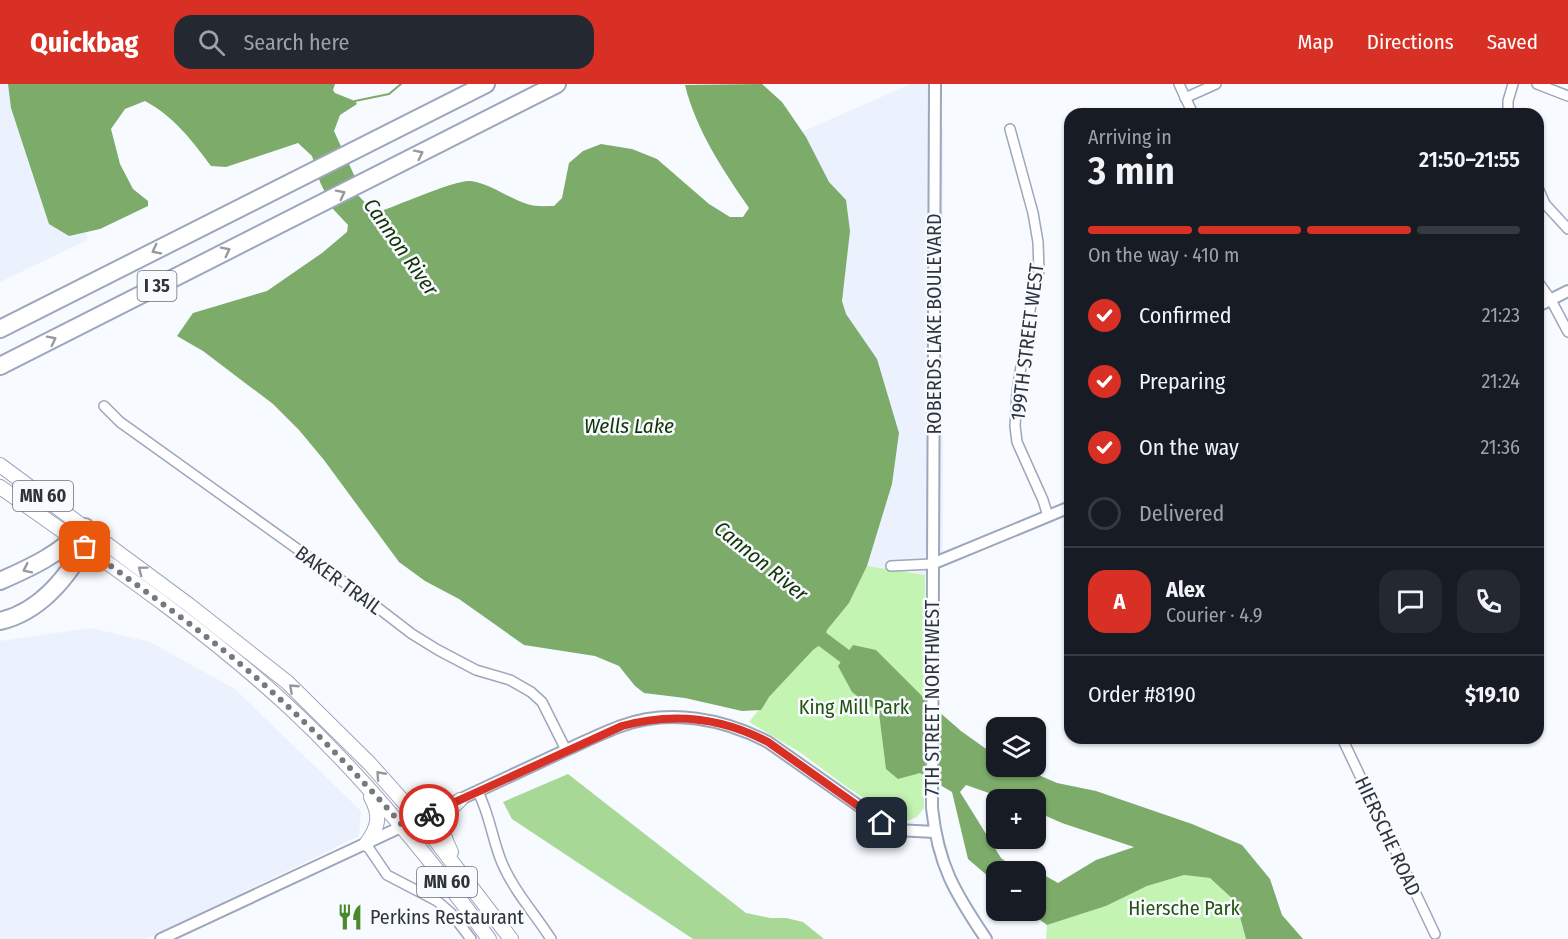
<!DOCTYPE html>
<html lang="en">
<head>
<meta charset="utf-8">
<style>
	body { margin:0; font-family:"Fira Sans Condensed",sans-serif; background:#242831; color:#f1f3f6; height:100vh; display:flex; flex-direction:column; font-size:22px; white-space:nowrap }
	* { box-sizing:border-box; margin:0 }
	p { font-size:20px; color:#9ea1a6 }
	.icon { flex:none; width:33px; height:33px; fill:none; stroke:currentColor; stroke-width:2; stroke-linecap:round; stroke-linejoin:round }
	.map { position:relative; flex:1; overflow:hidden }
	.panel { position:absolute; left:1064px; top:24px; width:480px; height:636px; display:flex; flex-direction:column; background:#171b24; border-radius:18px; box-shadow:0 2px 4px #0004 }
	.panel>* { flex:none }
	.tools { position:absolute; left:986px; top:633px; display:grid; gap:12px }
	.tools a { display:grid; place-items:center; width:60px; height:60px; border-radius:12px; background:#171b24; box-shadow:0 2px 4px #0004; font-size:30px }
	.pin { position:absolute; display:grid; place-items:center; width:51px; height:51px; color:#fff; margin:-26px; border-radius:12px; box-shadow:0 3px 9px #0006 }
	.courier { position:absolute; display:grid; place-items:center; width:60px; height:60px; margin:-30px; border:4px solid #d93025; border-radius:50%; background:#fff; color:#222; box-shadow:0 2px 8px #0007 }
	.head em { font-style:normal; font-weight:600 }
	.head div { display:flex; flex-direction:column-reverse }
	.head { display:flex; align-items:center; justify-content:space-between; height:102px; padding:0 24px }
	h1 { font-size:39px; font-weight:600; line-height:45px }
	.bar { display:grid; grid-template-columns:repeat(4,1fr); gap:9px 6px; align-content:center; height:72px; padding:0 24px }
	.bar i { height:8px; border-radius:4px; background:#363941 }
	.bar .current { background:#d93025 }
	.bar p { grid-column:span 4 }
	.line { display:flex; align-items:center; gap:15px; padding:0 24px; border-top:2px solid #363941 }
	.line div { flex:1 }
	.round { display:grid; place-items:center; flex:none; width:63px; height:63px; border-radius:18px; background:#242831 }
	ol { padding:0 24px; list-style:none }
	li { display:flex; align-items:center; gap:18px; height:66px }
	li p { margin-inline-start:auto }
	li .icon { padding:6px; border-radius:50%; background:#d93025; color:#fff; stroke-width:4 }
	li:last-child { color:#9ea1a6 }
	li i { width:33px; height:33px; border:3px solid #363941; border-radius:50% }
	header { display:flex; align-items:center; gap:36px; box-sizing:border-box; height:84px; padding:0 30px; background:#d93025; color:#fff }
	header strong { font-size:28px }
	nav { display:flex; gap:33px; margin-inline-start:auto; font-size:21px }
	.search { width:420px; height:54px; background:#242831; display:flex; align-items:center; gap:15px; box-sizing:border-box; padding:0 21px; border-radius:18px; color:#9ea1a6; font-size:22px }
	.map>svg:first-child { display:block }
	.built { fill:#ecf1fe }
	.green { fill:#c4f4b2 }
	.forest { fill:#a7d895 }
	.water { fill:#7cab6a; fill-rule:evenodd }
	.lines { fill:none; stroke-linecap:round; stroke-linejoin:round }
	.stream { stroke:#7cab6a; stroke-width:2 }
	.river { stroke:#7cab6a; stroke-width:15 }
	.minor-casing { stroke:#9ca6bc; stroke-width:12 }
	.tertiary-casing { stroke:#9ca6bc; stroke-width:14 }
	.primary-casing { stroke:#9ca6bc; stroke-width:16 }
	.motorway-casing { stroke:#9ca6bc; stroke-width:20 }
	.minor { stroke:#fff; stroke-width:9 }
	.tertiary { stroke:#fff; stroke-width:10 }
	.primary { stroke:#fff; stroke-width:14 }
	.motorway { stroke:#fff; stroke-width:16 }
	.oneway { stroke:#97999e }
	.done { stroke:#757980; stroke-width:6; stroke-dasharray:0 10.8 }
	.route { stroke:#d93025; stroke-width:8 }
	.labels { text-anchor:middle; stroke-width:5; stroke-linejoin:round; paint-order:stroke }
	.shield { fill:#f7faff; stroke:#6b6f76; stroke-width:1.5 }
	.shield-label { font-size:18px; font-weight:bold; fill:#2f333c }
	.street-label { font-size:20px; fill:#2f333c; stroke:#f7faff }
	.park-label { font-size:20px; fill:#25520e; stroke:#f7faff }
	.poi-label { font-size:20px; fill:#2f333c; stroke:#f7faff; text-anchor:start }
	.water-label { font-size:21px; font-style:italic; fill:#143305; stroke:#f7faff }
</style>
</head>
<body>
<header>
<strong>Quickbag</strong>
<div class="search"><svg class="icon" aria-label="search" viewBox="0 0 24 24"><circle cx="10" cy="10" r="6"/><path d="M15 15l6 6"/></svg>Search here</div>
<nav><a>Map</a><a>Directions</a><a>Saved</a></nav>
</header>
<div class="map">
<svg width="1568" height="855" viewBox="0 0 1568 855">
	<rect width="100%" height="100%" fill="#f7faff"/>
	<g class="built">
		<path d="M0,0H81L87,156L0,198Z"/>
		<path d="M911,0H929V44L943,45V469L925,491L867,482L790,53Z"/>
		<path d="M91,544L150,558L235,605L361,727L359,752L147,855H0V557Z"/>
	</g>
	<g class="green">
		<path d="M867,482L925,491L924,724L917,733L904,738L877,723L844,701L801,669L749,638L769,613L813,566L824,558L827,546L849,519Z"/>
		<path d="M1184,791L1210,794L1236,818L1246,855H1046L1047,841L1106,822L1147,802Z"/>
	</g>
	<path class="forest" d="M568,690L746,829L770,834H786L803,838L824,855H693L512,735L503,718Z"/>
	<g class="water">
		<path d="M8,0H335L333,6L335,9L355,17L357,20L340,31L334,47L359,102L353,106L375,129C395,123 455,95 471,97C491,100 508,114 527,120C535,123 546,122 554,122L562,114L569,79L583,67L601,60L632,65L657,75L709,120L730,133H743L749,124C723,86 696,46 685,1L762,0L782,18L806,53L829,98L846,116L850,147L842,217L846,230L877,275L899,349L892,400L867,482L849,519L827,546L824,558L813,566L769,613L761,626L742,627L685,614L644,609L635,602L619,582L595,572L524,561L459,515L425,497L399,478L324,376L299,346L273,320L203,267L177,252L193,229L267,207L322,169L347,148L348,141L333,125L320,98L312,72L298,59L226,83L211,82C192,56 173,32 145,17L125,25L111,45L120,80L133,105L148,117V122L100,145L69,152L49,140L11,24Z"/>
		<path d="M853,561L876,566L930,620L961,647L996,672V682L1020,683L1057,699L1096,707L1192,740L1242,761L1270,795L1282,831L1303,855H1246L1236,818L1210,794L1184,791L1147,802L1106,822L1047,841L1028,827L1035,826V788H996V799L968,775L952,708L920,689L898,695L886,685L879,629L852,608L838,582ZM966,701L1009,716H1035V727L1062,739L1134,763L1096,776L1058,799L1037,787L1013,783L1001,774L960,708Z"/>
	</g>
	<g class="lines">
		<path class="stream" d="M355,17L389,10L401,0"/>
		<path class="river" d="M810,546L846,573L860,588"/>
		<g class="minor-casing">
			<g id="minor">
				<path d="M1179,0L1193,30"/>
				<path d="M1537,0L1568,12"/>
				<path d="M1185,14L1216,0"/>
				<path d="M1508,30V17L1513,0"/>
				<path d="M1010,45L1033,129L1038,158L1039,187L1032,214L1017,308L1015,342L1017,358L1043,416L1048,432"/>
				<path d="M1538,104L1545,120L1568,145"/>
				<path d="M1538,198L1551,216L1568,248"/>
				<path d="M104,322L120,338L356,507L412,550L438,566L476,586L510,596L531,608L542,618L566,666"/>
				<path d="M891,482L932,480"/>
				<path d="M1342,654L1435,850"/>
				<path d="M478,708C490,731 492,755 502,779C514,807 535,830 551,855"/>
				<path d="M366,760L387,791L437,817L451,829L471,855"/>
			</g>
		</g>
		<g class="tertiary-casing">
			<g id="tertiary">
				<path d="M935,0L932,724C938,781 955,809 986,855"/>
				<path d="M1538,222L1568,207"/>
				<path d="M932,480L1070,423"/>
				<path d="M161,855L566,666C584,658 602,649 621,642C670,624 724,635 768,658L889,743L896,746L935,748"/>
			</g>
		</g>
		<g class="primary-casing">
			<g id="primary">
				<path d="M0,381L189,521L287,598L370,680L419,735L511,855"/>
				<path d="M0,403C99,473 201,541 290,624C365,694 429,772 489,855"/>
				<path d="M366,760C379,743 381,731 371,713"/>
				<path d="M451,768C439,744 439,734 460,716"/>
			</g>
		</g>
		<g class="motorway-casing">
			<g id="motorway">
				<path d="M0,245L486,0"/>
				<path d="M0,282L557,0"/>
				<path d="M0,497C32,483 62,469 85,443"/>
				<path d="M0,537C44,527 73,486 92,449"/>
			</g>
		</g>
		<use href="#minor" class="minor"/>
		<use href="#tertiary" class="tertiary"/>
		<use href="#primary" class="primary"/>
		<use href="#motorway" class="motorway"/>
	</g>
	<defs><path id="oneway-chevron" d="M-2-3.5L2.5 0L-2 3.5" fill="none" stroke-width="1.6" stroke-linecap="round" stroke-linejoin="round" transform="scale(1.5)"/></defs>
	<g class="oneway">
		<use href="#oneway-chevron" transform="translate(419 70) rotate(-27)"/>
		<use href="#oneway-chevron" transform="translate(341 110) rotate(-27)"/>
		<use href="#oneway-chevron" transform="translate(156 166) rotate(153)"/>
		<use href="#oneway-chevron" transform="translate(226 167) rotate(-27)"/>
		<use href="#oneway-chevron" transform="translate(52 256) rotate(-27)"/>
		<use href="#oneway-chevron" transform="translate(27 485) rotate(154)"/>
		<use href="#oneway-chevron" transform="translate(142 486) rotate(-143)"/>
		<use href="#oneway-chevron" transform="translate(293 604) rotate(-137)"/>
		<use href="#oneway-chevron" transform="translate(380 691) rotate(-132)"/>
	</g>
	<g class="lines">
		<path class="done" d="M85,463C139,503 194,541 245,584C302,633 354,686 403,742L429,730"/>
		<path class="route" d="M429,730L622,642C673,628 721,633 768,658L882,739"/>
	</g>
	<defs>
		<g id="restaurant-bare" transform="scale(2.07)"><path d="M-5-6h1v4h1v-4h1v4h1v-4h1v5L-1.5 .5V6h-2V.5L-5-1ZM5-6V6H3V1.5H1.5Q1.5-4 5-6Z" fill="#4a8a2c" stroke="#f7faff" stroke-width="2.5" paint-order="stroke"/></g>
	</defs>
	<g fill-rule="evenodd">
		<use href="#restaurant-bare" x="350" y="833"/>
	</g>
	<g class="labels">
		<g class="shield">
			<rect x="137.5" y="187" width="39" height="30" rx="4.5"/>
			<rect x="13" y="397" width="60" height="30" rx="4.5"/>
			<rect x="417" y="783" width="60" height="30" rx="4.5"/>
		</g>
		<g class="shield-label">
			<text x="157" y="208">I 35</text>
			<text x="43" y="418">MN 60</text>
			<text x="447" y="804">MN 60</text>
		</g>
		<g class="street-label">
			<text transform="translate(934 240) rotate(-90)" y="7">ROBERDS LAKE BOULEVARD</text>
			<text transform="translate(1027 258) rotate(-83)" y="7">199TH STREET WEST</text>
			<text transform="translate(339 496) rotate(36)" y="7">BAKER TRAIL</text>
			<text transform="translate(932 614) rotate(-90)" y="7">7TH STREET NORTHWEST</text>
			<text transform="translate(1388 752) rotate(65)" y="7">HIERSCHE ROAD</text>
		</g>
		<g class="park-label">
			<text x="854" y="630">King Mill Park</text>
			<text x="1184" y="831">Hiersche Park</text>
		</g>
		<g class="poi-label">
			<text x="370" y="840">Perkins Restaurant</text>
		</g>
		<g class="water-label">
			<text transform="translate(401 163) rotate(55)" y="7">Cannon River</text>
			<text x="629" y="349">Wells Lake</text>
			<text transform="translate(761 477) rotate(39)" y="7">Cannon River</text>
		</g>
	</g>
</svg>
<div class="tools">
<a><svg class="icon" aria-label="layers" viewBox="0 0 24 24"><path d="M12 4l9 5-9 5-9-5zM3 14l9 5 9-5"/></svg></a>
<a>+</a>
<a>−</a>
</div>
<div class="pin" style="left:85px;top:463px;background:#ea580c"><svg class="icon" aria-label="bag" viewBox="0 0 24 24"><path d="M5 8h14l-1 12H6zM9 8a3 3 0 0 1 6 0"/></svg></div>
<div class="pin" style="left:882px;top:739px;background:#1f2937"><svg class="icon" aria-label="home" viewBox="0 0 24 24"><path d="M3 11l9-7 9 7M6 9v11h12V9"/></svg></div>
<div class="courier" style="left:429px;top:730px"><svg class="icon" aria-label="bike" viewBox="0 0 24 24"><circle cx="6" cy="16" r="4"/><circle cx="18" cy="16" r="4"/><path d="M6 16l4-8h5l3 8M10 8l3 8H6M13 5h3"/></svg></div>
<section class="panel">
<div class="head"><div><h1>3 min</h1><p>Arriving in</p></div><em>21:50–21:55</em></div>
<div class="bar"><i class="current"></i><i class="current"></i><i class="current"></i><i></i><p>On the way · 410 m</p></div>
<ol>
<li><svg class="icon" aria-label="check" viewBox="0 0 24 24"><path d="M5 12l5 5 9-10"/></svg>Confirmed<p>21:23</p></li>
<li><svg class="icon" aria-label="check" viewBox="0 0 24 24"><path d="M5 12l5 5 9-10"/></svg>Preparing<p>21:24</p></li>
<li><svg class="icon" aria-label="check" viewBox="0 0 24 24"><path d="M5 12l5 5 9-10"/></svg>On the way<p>21:36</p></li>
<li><i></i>Delivered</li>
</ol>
<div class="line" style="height:108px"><b class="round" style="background:#d93025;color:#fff">A</b><div><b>Alex</b><p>Courier · 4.9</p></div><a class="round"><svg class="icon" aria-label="chat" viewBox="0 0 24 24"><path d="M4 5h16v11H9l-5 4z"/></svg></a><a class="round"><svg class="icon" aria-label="phone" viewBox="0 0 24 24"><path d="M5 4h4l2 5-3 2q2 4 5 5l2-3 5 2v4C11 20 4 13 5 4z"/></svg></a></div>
<div class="line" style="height:78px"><div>Order #8190</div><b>$19.10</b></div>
</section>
</div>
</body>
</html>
